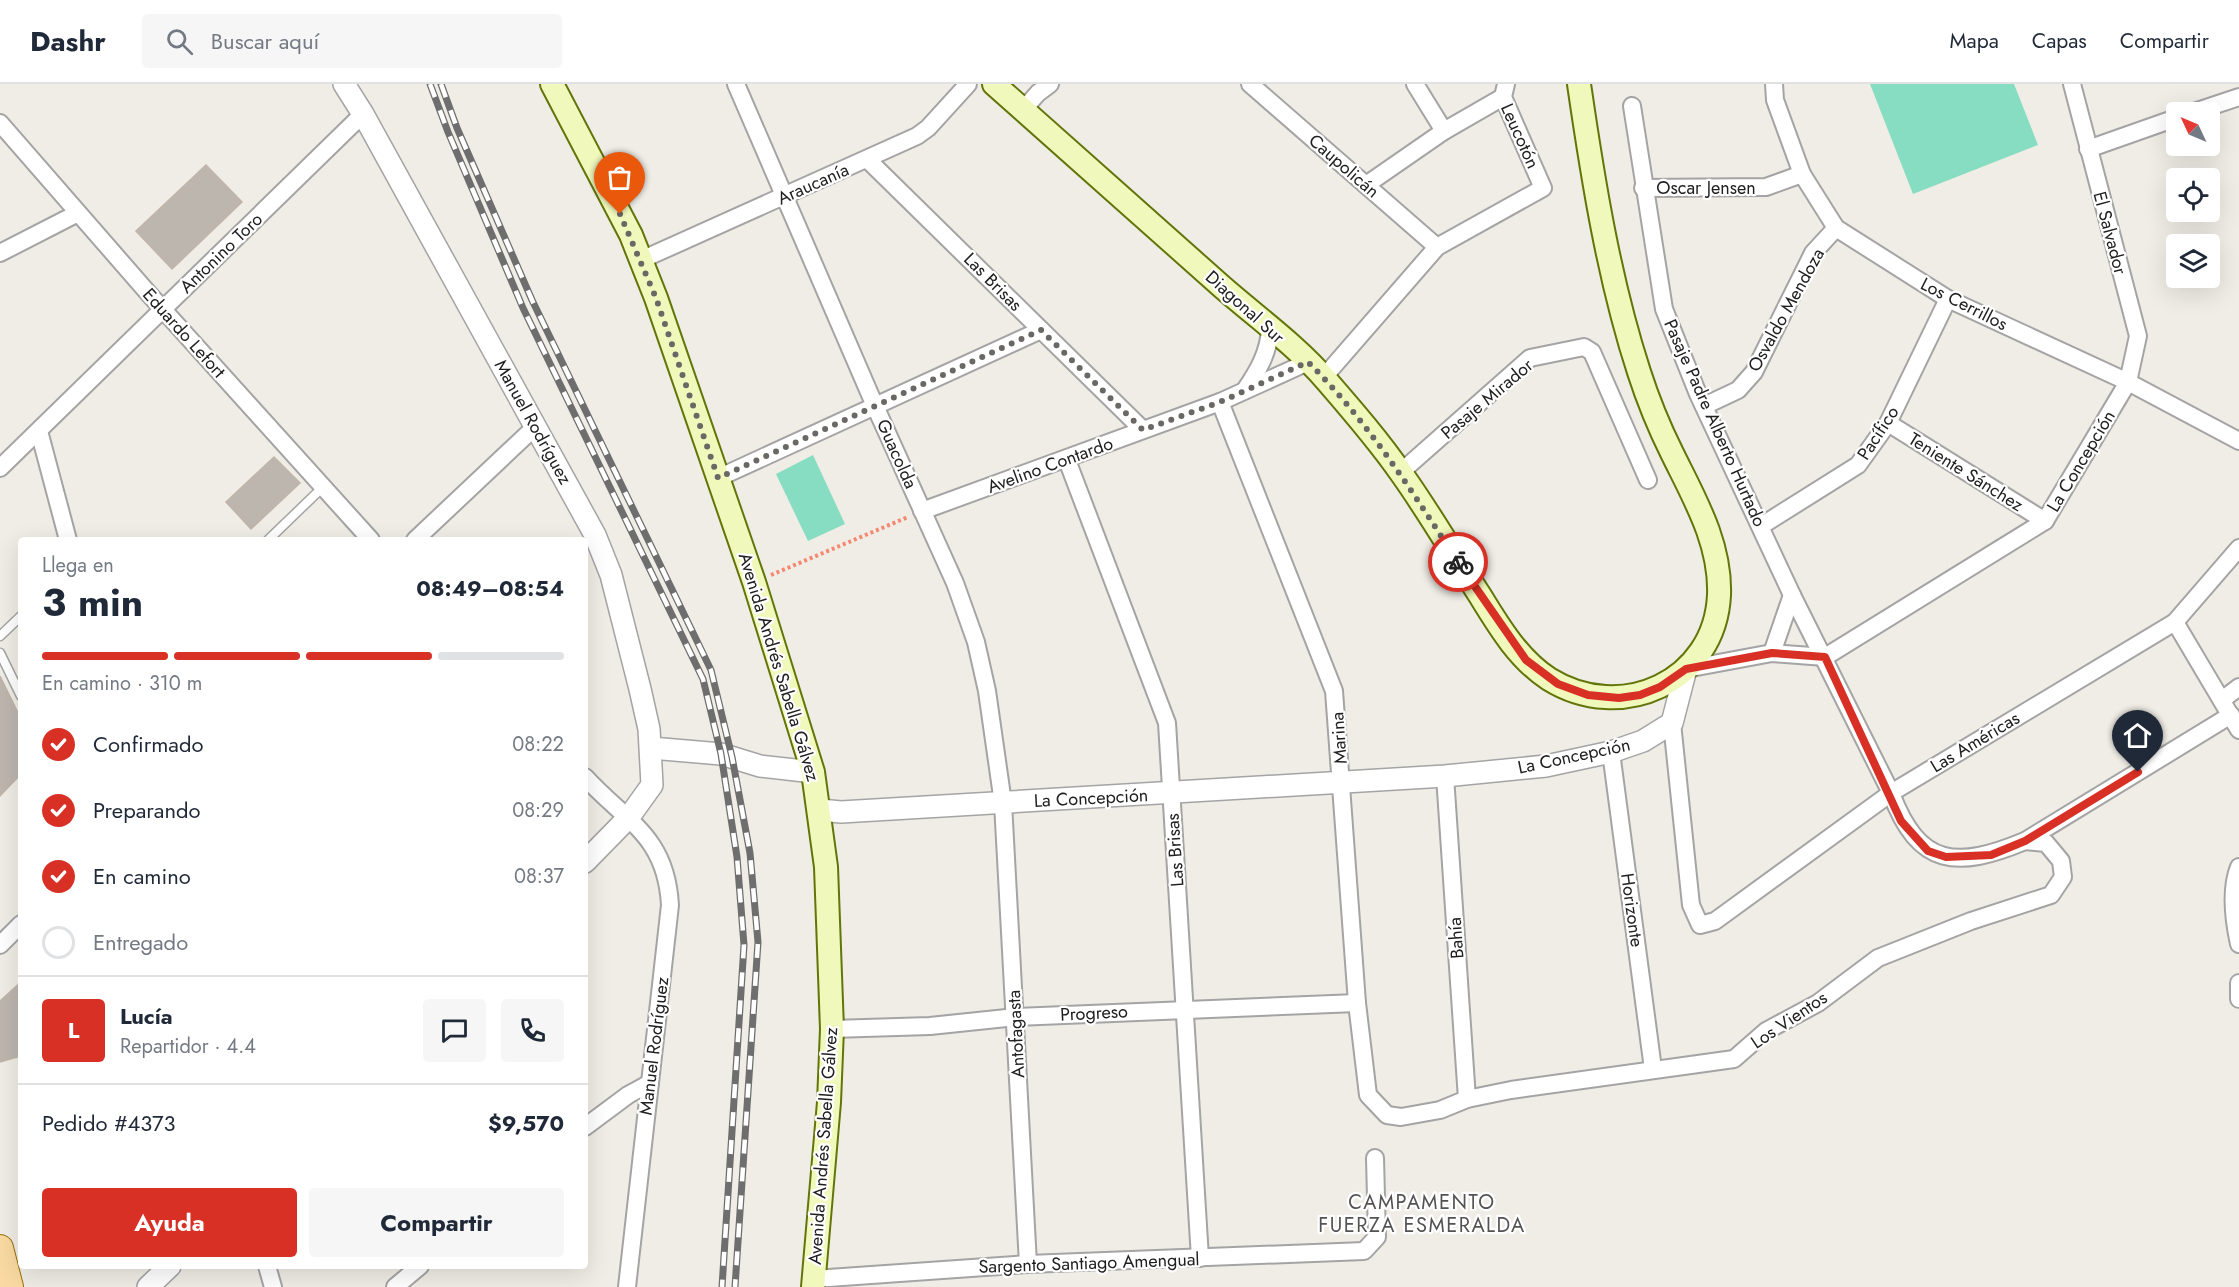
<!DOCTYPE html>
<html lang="es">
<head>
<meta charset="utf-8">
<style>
	body { margin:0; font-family:Jost,sans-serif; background:#f6f6f7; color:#1f2937; height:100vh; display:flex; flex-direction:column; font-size:22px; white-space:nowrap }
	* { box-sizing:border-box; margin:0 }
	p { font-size:20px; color:#747a83 }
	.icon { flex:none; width:33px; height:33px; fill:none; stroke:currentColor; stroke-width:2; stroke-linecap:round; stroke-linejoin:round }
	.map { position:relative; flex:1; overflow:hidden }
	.panel { position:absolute; left:18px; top:453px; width:570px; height:732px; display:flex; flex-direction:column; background:#fff; border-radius:6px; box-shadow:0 6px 24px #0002 }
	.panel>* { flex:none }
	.needle { width:39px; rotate:314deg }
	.controls { position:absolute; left:2166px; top:18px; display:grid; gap:12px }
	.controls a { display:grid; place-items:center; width:54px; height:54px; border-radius:6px; background:#fff; box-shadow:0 6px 24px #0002; font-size:30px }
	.pin { position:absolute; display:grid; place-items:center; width:51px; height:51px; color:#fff; margin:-62px -26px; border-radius:50% 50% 50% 0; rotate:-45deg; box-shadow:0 0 6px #0007 }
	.pin .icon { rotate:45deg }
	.courier { position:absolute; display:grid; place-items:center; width:60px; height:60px; margin:-30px; border:4px solid #d93025; border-radius:50%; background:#fff; color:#222; box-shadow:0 2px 8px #0007 }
	.summary em { font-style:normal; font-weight:700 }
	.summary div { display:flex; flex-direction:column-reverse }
	.summary { display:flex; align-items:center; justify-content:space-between; height:102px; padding:0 24px }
	h1 { font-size:39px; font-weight:700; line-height:45px }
	.bar { display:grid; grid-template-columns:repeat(4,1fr); gap:9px 6px; align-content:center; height:72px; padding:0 24px }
	.bar i { height:8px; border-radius:4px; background:#e0e1e3 }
	.bar .active { background:#d93025 }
	.bar p { grid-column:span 4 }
	.line { display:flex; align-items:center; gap:15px; padding:0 24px; border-top:2px solid #e0e1e3 }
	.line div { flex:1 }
	.round { display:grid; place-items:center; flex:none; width:63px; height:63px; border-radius:6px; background:#f6f6f7 }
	ol { padding:0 24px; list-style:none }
	li { display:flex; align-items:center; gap:18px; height:66px }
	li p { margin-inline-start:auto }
	li .icon { padding:6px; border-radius:50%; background:#d93025; color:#fff; stroke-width:4 }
	li:last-child { color:#747a83 }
	li i { width:33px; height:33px; border:3px solid #e0e1e3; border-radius:50% }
	.primary-button { display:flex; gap:12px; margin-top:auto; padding:12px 24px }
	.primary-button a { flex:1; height:69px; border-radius:6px; background:#d93025; color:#fff; font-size:24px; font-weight:700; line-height:69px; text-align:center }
	.primary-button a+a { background:#f6f6f7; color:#1f2937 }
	header { display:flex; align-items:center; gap:36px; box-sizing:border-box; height:84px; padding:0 30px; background:#fff; border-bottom:2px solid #e0e1e3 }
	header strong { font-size:28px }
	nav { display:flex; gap:33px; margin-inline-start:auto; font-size:21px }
	.search { width:420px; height:54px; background:#f6f6f7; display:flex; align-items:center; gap:15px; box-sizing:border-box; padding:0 21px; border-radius:6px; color:#747a83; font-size:22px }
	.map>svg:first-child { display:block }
	.pitch { fill:#86ddc1 }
	.building { fill:#bdb6af; stroke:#c1b5a9; stroke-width:1.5 }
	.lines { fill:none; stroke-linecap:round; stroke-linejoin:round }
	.service-casing { stroke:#a4a4a4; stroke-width:11 }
	.minor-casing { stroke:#a4a4a4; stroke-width:20 }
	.tertiary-casing { stroke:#a4a4a4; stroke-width:24 }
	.secondary-casing { stroke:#627508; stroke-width:26 }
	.primary-casing { stroke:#977004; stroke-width:28 }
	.path { stroke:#f68871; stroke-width:4; stroke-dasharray:3 3; stroke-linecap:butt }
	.service { stroke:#fff; stroke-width:8 }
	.minor { stroke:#fff; stroke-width:16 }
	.tertiary { stroke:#fff; stroke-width:21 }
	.secondary { stroke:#f1f8bc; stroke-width:22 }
	.primary { stroke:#fadaa2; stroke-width:26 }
	.rail-casing { stroke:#6e6e6e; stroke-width:7 }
	.rail { stroke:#fff; stroke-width:4.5; stroke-dasharray:14; stroke-linecap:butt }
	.done { stroke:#696865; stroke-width:6; stroke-dasharray:0 10.8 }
	.route { stroke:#d93025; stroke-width:8 }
	.labels { text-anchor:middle; stroke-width:4.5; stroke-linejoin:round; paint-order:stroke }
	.street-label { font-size:18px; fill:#202020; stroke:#fff }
	.neighbourhood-label { font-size:20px; letter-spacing:1.5px; fill:#535353; stroke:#fff }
</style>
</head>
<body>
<header>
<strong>Dashr</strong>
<div class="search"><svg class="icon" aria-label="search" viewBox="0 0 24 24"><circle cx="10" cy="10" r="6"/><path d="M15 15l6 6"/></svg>Buscar aquí</div>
<nav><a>Mapa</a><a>Capas</a><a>Compartir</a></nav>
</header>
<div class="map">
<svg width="2239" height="1203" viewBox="0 0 2239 1203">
	<rect width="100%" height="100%" fill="#f0ede6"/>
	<g class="pitch">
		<path d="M1870,0H2014L2038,61L1913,110Z"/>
		<path d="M813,371L845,440L808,457L776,390Z"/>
	</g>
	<g class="building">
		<path d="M206,81L242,118L172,185L136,147Z"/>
		<path d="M274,373L300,399L251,445L226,418Z"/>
		<path d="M0,592L21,635V690L0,712Z"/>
		<path d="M21,898V972L0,978V917Z"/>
	</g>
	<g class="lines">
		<g class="service-casing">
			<g id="service">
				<path d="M268,456L323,403"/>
				<path d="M0,552L21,532"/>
				<path d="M0,569L21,612"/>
			</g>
		</g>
		<g class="minor-casing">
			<g id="minor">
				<path d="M736,0L875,322L955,499L976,558L987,607L1003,719L1028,1180"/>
				<path d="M1250,0L1437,163"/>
				<path d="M1415,0L1444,47"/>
				<path d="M1774,0L1775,16L1802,90L1836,144L1948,215L2128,298L2239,357"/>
				<path d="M1632,22L1664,225L1698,310L1792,511L1891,709C1919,784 1957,785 2025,757L2231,631"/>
				<path d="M1023,26L1038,9L1050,0"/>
				<path d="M2194,28L2239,13"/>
				<path d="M0,39L149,210L371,456"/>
				<path d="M2088,65L2176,34"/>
				<path d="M868,76L1143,346"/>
				<path d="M1366,101L1444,47L1503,13"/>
				<path d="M1643,104L1766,103L1802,90"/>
				<path d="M0,169L78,129"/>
				<path d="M641,176L917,52L928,44L968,0"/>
				<path d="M1324,293L1437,163L1543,104L1503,13L1506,0"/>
				<path d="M1245,306C1258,287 1269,268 1270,245"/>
				<path d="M1220,318L1334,607L1357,919L1368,1011L1387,1031L1401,1033L1440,1026L1467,1015L1511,1006L1734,975L1766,947L1818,919L1878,874L1971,837L2051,811L2063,793L2061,777L2046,759L2025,757"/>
				<path d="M1704,322L1738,306L1754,288L1813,169L1836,144"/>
				<path d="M1888,339L2045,437"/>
				<path d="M39,347L68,456"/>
				<path d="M1067,376L1167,639L1200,1174"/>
				<path d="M0,384L363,30"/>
				<path d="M1401,388L1530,274L1584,263L1592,268L1648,396"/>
				<path d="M718,394L1041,246"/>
				<path d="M922,427L1220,318L1308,278"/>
				<path d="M1761,442L1858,381L1888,339L1948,215"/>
				<path d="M415,456L536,342"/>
				<path d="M2175,538L2239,646"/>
				<path d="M1772,569L1792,511"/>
				<path d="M1686,585L1772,569L1825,573L2045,437L2128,298L2138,252L2072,0"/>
				<path d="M2222,616L2239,603"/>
				<path d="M1672,639L1691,821L1700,841L1715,837L1891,709L2175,538L2239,464"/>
				<path d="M1611,668L1653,985"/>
				<path d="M1445,692L1467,1015"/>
				<path d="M585,693C626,738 666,751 670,821L627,1203"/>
				<path d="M2239,783C2230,805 2234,837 2239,860"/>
				<path d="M0,861L21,840"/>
				<path d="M2239,899V915"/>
				<path d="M832,945L930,942L1016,933L1357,919"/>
				<path d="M585,1043L628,1011L650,999"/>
				<path d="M267,1182L273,1203"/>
				<path d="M814,1195L1028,1180L1364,1167L1377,1153L1375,1074"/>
				<path d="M395,1203L420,1182"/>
			</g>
		</g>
		<g class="tertiary-casing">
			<g id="tertiary">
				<path d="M344,0L363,30L595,451L611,491L640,605L649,645L652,701L629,733L585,778"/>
				<path d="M651,664L721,670L760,682L813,688"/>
				<path d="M820,726L841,728L1445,692L1546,682L1611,668L1643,657L1672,639L1686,585"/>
				<path d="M148,1203L170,1182"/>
			</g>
		</g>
		<g class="secondary-casing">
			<g id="secondary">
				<path d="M552,0L631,151L656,214L754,498L813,688L826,783L832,945L829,1018L813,1203"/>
				<path d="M994,0C1069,67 1145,134 1220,201C1255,232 1296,261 1326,296C1352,326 1379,357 1401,389C1429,428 1453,470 1479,510C1498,541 1518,575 1549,595C1621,640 1715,598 1719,511C1721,459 1694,414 1672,369C1659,343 1648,316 1639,288C1609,196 1593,96 1579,0"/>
			</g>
		</g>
		<g class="primary-casing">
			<path id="primary" d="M0,1164L10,1203"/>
		</g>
		<path class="path" d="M771,491L908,433"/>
		<use href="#service" class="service"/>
		<use href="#minor" class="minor"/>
		<use href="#tertiary" class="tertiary"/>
		<use href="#secondary" class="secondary"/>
		<use href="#primary" class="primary"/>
		<g class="rail-casing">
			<g id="rail">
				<path d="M430,0L448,48L523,224L703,595L721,670L737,773L744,861L722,1203"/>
				<path d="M441,0L457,44L532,216L711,586L732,673L750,769L758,858L735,1203"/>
			</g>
		</g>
		<use href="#rail" class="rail"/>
	</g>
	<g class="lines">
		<path class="done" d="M620,130L656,214L718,394L1041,246L1143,346L1220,318L1308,278C1368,337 1413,409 1458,478"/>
		<path class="route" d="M1458,478L1526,576L1558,600L1588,611L1619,614L1640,611L1660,603L1686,585L1772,569L1825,573L1901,737L1928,767L1946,773L1991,771L2025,757L2138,688"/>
	</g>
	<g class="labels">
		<g class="street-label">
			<text transform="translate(1520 52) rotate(66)" y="6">Leucotón</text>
			<text transform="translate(1344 82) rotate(41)" y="6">Caupolicán</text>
			<text transform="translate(813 100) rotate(-24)" y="6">Araucanía</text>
			<text x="1706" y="110">Oscar Jensen</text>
			<text transform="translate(2110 149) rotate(75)" y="6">El Salvador</text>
			<text transform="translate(221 169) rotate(-44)" y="6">Antonino Toro</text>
			<text transform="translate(993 198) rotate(45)" y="6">Las Brisas</text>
			<text transform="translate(1964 220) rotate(27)" y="6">Los Cerrillos</text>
			<text transform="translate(1245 223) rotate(42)" y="6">Diagonal Sur</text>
			<text transform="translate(1786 226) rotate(-61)" y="6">Osvaldo Mendoza</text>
			<text transform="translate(184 249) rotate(48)" y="6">Eduardo Lefort</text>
			<text transform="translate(1487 315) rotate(-40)" y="6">Pasaje Mirador</text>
			<text transform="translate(533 338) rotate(61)" y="6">Manuel Rodríguez</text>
			<text transform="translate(1715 339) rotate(66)" y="6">Pasaje Padre Alberto Hurtado</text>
			<text transform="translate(1878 349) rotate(-57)" y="6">Pacífico</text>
			<text transform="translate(897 370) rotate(66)" y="6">Guacolda</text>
			<text transform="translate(2081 377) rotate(-59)" y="6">La Concepción</text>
			<text transform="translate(1050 381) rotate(-20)" y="6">Avelino Contardo</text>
			<text transform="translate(1966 388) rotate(32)" y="6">Teniente Sánchez</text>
			<text transform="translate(779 583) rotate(73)" y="6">Avenida Andrés Sabella Gálvez</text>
			<text transform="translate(1339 654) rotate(-94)" y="6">Marina</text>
			<text transform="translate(1975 658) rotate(-31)" y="6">Las Américas</text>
			<text transform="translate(1574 672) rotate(-12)" y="6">La Concepción</text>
			<text transform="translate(1091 714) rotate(-3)" y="6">La Concepción</text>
			<text transform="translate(1175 766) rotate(-94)" y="6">Las Brisas</text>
			<text transform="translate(1632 826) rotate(82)" y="6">Horizonte</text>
			<text transform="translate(1456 854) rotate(-94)" y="6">Bahía</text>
			<text transform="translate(1094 929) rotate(-3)" y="6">Progreso</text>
			<text transform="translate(1789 936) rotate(-34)" y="6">Los Vientos</text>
			<text transform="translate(1016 950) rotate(-93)" y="6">Antofagasta</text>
			<text transform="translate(654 962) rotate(-83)" y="6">Manuel Rodríguez</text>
			<text transform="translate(823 1062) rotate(-86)" y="6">Avenida Andrés Sabella Gálvez</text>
			<text transform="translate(1089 1179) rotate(-2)" y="6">Sargento Santiago Amengual</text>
		</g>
		<g class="neighbourhood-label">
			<text x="1422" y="1125">CAMPAMENTO<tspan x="1422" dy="23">FUERZA ESMERALDA</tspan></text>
		</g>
	</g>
</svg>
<div class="controls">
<a><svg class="needle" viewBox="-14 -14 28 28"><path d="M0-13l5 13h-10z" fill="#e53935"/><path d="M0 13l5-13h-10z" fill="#747a83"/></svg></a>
<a><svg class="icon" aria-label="locate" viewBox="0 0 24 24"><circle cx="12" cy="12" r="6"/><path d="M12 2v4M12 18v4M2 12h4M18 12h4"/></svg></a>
<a><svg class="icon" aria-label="layers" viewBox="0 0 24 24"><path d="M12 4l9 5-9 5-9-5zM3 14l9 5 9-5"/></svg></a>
</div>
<div class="pin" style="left:620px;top:130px;background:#ea580c"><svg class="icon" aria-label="bag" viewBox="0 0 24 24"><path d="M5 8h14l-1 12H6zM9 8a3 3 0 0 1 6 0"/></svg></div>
<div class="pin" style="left:2138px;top:688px;background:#1f2937"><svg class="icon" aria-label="home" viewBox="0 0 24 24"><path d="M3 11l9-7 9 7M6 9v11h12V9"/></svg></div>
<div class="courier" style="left:1458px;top:478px"><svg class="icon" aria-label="bike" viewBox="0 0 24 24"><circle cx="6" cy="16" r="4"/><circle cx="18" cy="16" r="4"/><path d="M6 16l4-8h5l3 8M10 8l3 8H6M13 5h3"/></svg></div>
<section class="panel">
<div class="summary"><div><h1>3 min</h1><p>Llega en</p></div><em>08:49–08:54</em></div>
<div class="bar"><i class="active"></i><i class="active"></i><i class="active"></i><i></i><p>En camino · 310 m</p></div>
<ol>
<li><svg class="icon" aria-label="check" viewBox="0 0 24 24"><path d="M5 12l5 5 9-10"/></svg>Confirmado<p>08:22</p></li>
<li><svg class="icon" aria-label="check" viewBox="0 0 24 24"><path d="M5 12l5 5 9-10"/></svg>Preparando<p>08:29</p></li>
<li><svg class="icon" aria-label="check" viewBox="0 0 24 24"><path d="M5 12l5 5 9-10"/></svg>En camino<p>08:37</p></li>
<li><i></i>Entregado</li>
</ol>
<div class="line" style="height:108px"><b class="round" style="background:#d93025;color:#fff">L</b><div><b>Lucía</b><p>Repartidor · 4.4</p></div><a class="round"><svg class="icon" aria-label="chat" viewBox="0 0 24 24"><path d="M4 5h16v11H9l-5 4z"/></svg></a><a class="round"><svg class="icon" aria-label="phone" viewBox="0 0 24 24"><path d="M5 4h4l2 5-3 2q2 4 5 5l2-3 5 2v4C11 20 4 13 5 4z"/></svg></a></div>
<div class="line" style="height:78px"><div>Pedido #4373</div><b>$9,570</b></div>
<div class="primary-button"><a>Ayuda</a><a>Compartir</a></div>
</section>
</div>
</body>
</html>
